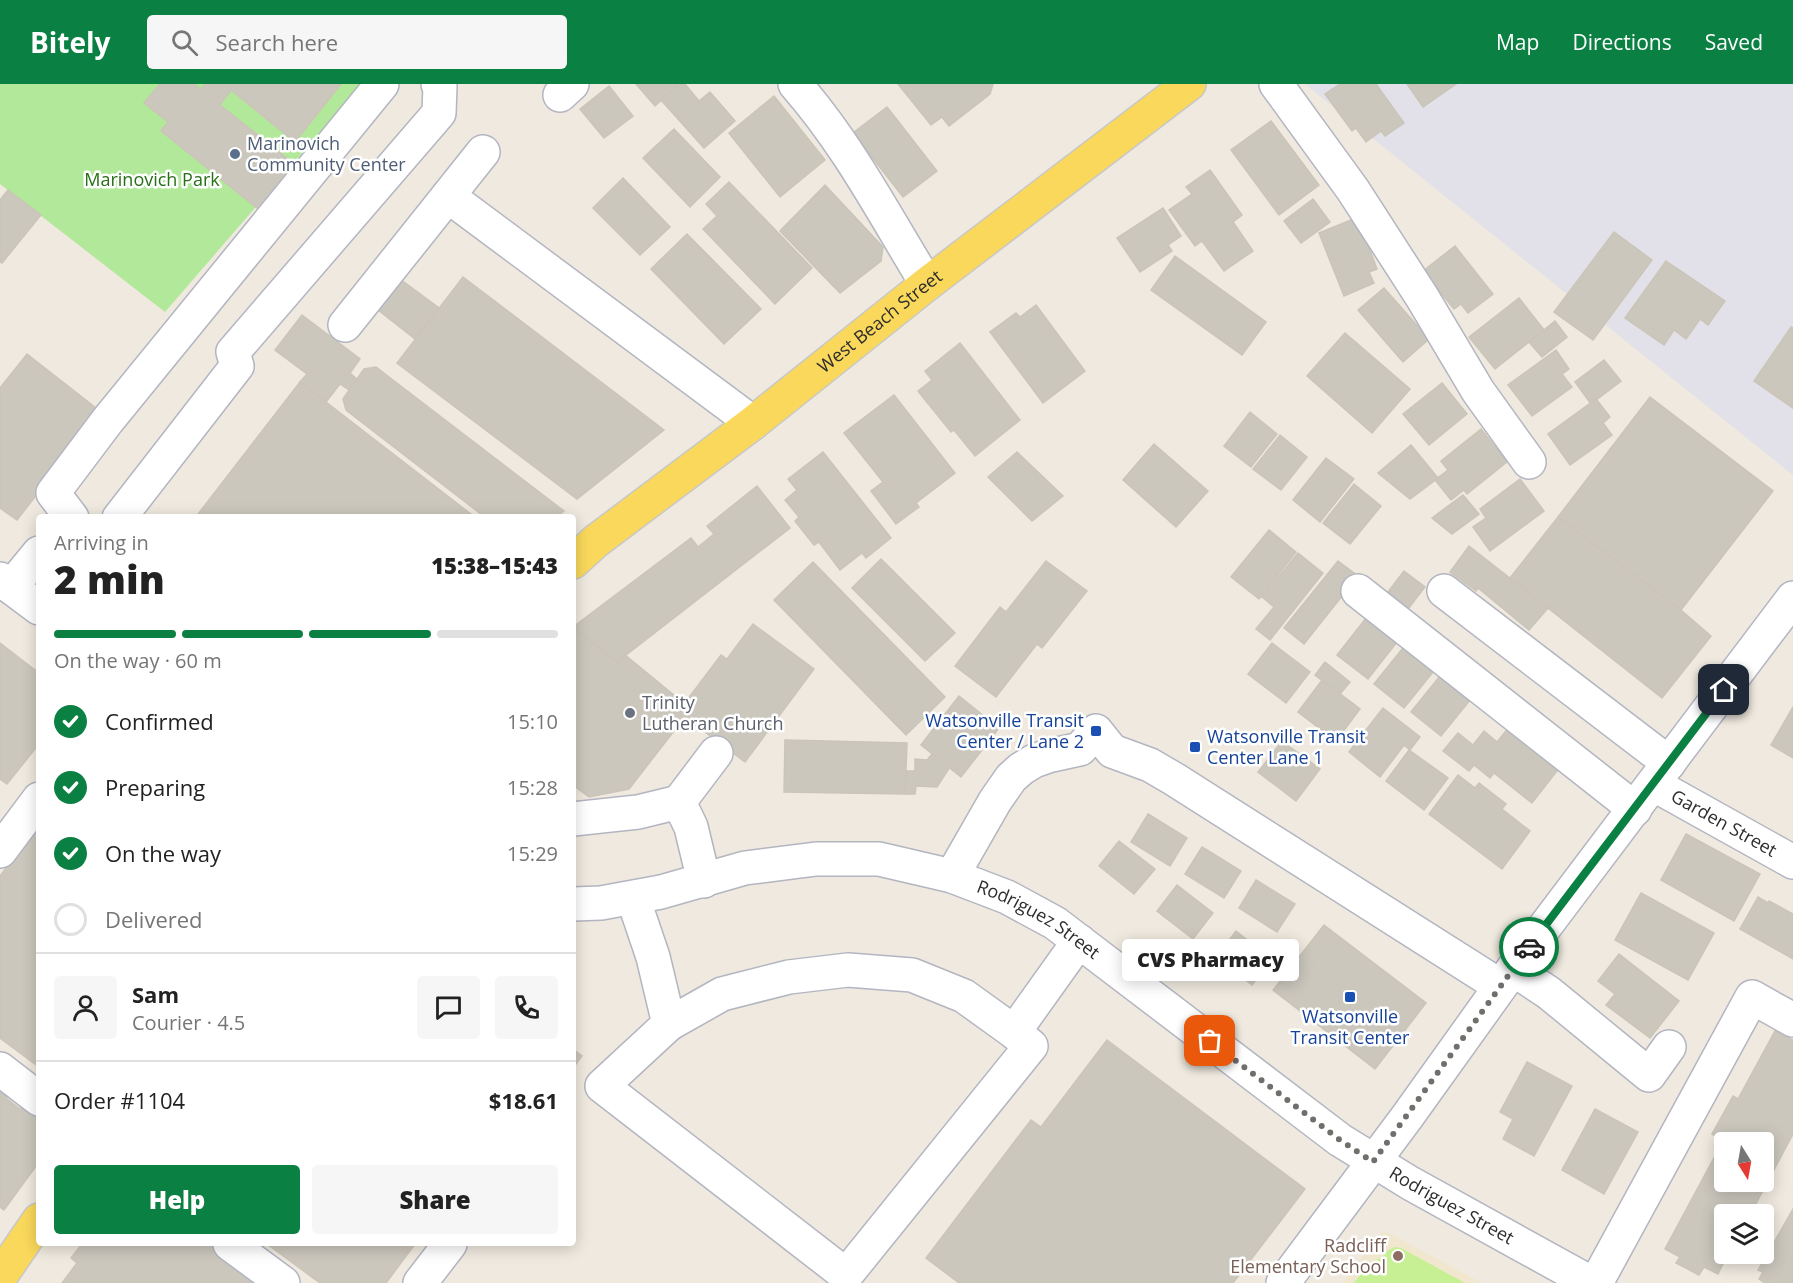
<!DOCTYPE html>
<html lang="en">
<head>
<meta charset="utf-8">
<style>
	body { margin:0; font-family:"Open Sans",sans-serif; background:#f6f6f6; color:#222; height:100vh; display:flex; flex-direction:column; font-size:22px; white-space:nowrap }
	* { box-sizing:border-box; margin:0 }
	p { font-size:20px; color:#767676 }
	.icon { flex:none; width:33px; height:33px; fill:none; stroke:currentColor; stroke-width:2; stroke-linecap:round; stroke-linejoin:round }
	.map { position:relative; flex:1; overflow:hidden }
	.drawer { position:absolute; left:36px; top:430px; width:540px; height:732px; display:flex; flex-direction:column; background:#fff; border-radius:6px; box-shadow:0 3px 15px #0003 }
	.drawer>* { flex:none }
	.needle { width:39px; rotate:169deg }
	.fabs { position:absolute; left:1714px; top:1048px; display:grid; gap:12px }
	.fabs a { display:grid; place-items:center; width:60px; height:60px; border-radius:6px; background:#fff; box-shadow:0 3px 15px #0003; font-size:30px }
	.pin { position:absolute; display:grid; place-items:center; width:51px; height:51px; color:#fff; margin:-26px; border-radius:12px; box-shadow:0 3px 9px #0006 }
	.courier { position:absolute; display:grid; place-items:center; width:60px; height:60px; margin:-30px; border:4px solid #0b8043; border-radius:50%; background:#fff; color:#222; box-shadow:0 2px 8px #0007 }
	.bubble { position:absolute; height:42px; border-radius:6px; background:#fff; box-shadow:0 3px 15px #0003; font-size:20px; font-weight:800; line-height:42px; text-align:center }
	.head em { font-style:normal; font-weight:800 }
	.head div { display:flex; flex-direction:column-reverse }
	.head { display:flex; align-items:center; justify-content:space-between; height:102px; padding:0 18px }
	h1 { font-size:39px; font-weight:800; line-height:45px }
	.bar { display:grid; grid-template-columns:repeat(4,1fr); gap:9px 6px; align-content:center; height:72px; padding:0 18px }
	.bar i { height:8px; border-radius:4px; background:#e0e0e0 }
	.bar .selected { background:#0b8043 }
	.bar p { grid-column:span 4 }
	.line { display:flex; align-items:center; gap:15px; padding:0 18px; border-top:2px solid #e0e0e0 }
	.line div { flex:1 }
	.round { display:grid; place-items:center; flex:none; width:63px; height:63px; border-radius:6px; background:#f6f6f6 }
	ol { padding:0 18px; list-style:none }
	li { display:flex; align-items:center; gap:18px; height:66px }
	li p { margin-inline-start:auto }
	li .icon { padding:6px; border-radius:50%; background:#0b8043; color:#fff; stroke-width:4 }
	li:last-child { color:#767676 }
	li i { width:33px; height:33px; border:3px solid #e0e0e0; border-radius:50% }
	.primary-button { display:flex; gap:12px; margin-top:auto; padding:12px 18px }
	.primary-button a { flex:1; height:69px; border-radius:6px; background:#0b8043; color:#fff; font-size:24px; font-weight:800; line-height:69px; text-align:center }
	.primary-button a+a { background:#f6f6f6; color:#222 }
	header { display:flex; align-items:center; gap:36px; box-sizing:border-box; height:84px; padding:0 30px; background:#0b8043; color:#fff }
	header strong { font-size:28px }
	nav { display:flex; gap:33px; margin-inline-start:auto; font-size:21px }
	.search { width:420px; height:54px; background:#f6f6f6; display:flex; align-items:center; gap:15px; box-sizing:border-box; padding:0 21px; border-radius:6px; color:#767676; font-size:22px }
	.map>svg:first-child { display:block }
	.industrial { fill:#e2e0e8 }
	.education { fill:#f1e7ce }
	.green { fill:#b2e899 }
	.pitch { fill:#c7f095 }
	.building { fill:#cbc7bd; stroke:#cbc5b8; stroke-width:1.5; fill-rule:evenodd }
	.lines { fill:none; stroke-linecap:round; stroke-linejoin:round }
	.minor-casing { stroke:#b3b5c1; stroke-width:36 }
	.major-casing { stroke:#c8c8c8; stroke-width:36 }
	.minor { stroke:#fff; stroke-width:33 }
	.major { stroke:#f9d85b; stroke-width:33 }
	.done { stroke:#716f6b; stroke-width:6; stroke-dasharray:0 10.8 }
	.route { stroke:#0b8043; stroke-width:8 }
	.service-dot { fill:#5c6f8a; stroke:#fff; stroke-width:2 }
	.worship-dot { fill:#6b7280; stroke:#fff; stroke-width:2 }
	.transit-dot { fill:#1a4fb4; stroke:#fff; stroke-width:2 }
	.education-dot { fill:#8d6e63; stroke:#fff; stroke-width:2 }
	.labels { text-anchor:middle; stroke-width:5; stroke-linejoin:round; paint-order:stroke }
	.service-label { font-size:18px; fill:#4e5e75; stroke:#fff; text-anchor:start }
	.park-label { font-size:18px; fill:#277017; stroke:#fff }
	.street-label { font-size:18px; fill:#2d2d2d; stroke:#fff }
	.worship-label { font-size:18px; fill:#5b616d; stroke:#fff; text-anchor:start }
	.transit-label { font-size:18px; fill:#164399; stroke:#fff; text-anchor:end }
	.education-label { font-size:18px; fill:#785e54; stroke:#fff; text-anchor:end }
</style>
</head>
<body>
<header>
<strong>Bitely</strong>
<div class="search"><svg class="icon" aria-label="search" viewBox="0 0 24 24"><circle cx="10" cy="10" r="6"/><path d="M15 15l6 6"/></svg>Search here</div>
<nav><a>Map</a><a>Directions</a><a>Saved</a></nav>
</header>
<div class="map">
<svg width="1793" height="1199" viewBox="0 0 1793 1199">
	<rect width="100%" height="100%" fill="#efe9df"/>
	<path class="industrial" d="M1305,0H1793V391Z"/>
	<path class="education" d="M1383,1146L1482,1199H1343Z"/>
	<path class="green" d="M0,0H362L165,228L0,100Z"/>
	<path class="pitch" d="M1395,1163L1401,1164L1465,1199H1354L1369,1179L1381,1174L1387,1167Z"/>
	<g class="building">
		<path d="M160,0H194L201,5L205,0H341L295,58L231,6L220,21L298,83L262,128L161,47L168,38L144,19Z"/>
		<path d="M636,0H679L655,22Z"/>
		<path d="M679,0H685L699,17L710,8L735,37L704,64L661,16Z"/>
		<path d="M898,0H993L990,10L949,42L942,33L931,41Z"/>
		<path d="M1340,0H1376L1404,39L1385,52L1381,47L1366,58L1356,44L1352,47L1325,10Z"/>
		<path d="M1407,0H1456L1423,23Z"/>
		<path d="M609,2L633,32L604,54L580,25Z"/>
		<path d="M774,12L825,76L780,113L729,49Z"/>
		<path d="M887,23L937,87L903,113L853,49Z"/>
		<path d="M1271,37L1319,101L1279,131L1231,66Z"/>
		<path d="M674,45L720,93L690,123L643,74Z"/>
		<path d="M1210,86L1242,131L1233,138L1253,167L1224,187L1202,157L1195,162L1169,126L1192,110L1186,103Z"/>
		<path d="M623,94L670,143L640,171L593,124Z"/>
		<path d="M729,98L812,184L775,220L703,145L717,132L706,120Z"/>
		<path d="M825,101L883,163L881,177L840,209L780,147Z"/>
		<path d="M8,106L41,131L2,179L0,178V116Z"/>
		<path d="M1313,115L1330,138L1301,159L1284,137Z"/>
		<path d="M1163,124L1181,152L1168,161L1172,167L1140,188L1117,154Z"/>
		<path d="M1356,134L1372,160L1368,161L1377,185L1369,188L1374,199L1344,212L1319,149Z"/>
		<path d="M1614,148L1652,176L1593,256L1554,228Z"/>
		<path d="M687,150L761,225L724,260L651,185Z"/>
		<path d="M1455,162L1493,210L1468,229L1461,220L1454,225L1423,187Z"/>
		<path d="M1175,172L1266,238L1242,271L1151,206Z"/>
		<path d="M1666,177L1725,217L1708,241L1700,235L1686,255L1674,246L1664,261L1625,234Z"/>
		<path d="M463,193L664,346L577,415L397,279Z"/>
		<path d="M400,195L439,224L415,255L377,225Z"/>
		<path d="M1384,204L1429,255L1403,278L1358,226Z"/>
		<path d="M1519,214L1544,246L1495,285L1469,253Z"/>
		<path d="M1036,221L1085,287L1043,319L990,248L1016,229L1020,233Z"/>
		<path d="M302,231L360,275L350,289L357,295L349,306L340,300L326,318L300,298L307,290L275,266Z"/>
		<path d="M1555,237L1567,253L1542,273L1529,258Z"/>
		<path d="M1791,243L1793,244V324L1754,297Z"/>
		<path d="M1345,249L1410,305L1372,349L1307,292Z"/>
		<path d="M960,259L1020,336L975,372L954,346L951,348L918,307L932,296L925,287Z"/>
		<path d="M1556,266L1569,285L1562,290L1572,303L1532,332L1508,301Z"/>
		<path d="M27,270L101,328L17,436L0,424V304Z"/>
		<path d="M1604,276L1621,297L1591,320L1575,298Z"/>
		<path d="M376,283L564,427L555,434H486L346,326L343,315L364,285Z"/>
		<path d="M300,298L326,318L476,434H195Z"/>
		<path d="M1442,299L1467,330L1429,361L1403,330Z"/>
		<path d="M894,311L955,389L916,419L919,423L896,440L871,407L883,398L844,349Z"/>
		<path d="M1650,313L1773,407L1681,526L1558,433Z"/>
		<path d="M1596,315L1610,333L1603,339L1612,351L1570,381L1548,350Z"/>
		<path d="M1250,328L1277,350L1251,383L1224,362Z"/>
		<path d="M1481,345L1507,378L1467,410L1464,406L1451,416L1435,396L1448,386L1441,377Z"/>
		<path d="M1280,351L1307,373L1281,406L1253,385Z"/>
		<path d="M1154,360L1208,407L1176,443L1123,396Z"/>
		<path d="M1411,361L1438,394L1410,415L1378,389Z"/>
		<path d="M823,368L891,454L866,474L862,469L840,486L819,458L814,461L795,437L799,433L785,416L797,406L788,395Z"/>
		<path d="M1017,368L1063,412L1032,437L988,393Z"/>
		<path d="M1326,374L1354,395L1320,438L1293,416Z"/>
		<path d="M1520,395L1544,427L1490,467L1473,443L1486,434L1480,425Z"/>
		<path d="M1354,400L1381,422L1350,460L1323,439Z"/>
		<path d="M757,402L790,444L617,578L573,543L691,454L698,463L714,450L707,442Z"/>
		<path d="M1463,411L1479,430L1452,450L1432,434Z"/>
		<path d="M1558,433L1681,526L1711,552L1662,614L1510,494Z"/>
		<path d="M1269,446L1296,468L1259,515L1231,493Z"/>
		<path d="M1469,462L1548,524L1529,546L1478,504L1476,507L1450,488Z"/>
		<path d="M1298,469L1323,489L1270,556L1256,545L1274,523L1262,513Z"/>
		<path d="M881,475L955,549L925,577L852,504Z"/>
		<path d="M1046,477L1087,507L1042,564L1037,560L996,613L955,582L1000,523L1006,528Z"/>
		<path d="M1338,477L1358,492L1304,560L1284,544Z"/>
		<path d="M813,478L945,613L906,651L774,516Z"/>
		<path d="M1404,487L1425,503L1405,529L1384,513Z"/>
		<path d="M1370,529L1401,553L1368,595L1337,571Z"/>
		<path d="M753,540L814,585L745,678L685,633L691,625L684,620L721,571L727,575Z"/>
		<path d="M573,543L617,578L625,571L691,625L629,705L589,713L573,701Z"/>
		<path d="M0,559L39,589V660L7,700L0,695Z"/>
		<path d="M1272,559L1310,588L1286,619L1248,590Z"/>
		<path d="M1407,559L1437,583L1404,624L1374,600Z"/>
		<path d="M1325,578L1350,598L1340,610L1315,591Z"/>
		<path d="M1444,587L1474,611L1441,652L1411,628Z"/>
		<path d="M1322,596L1360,625L1336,657L1298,628Z"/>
		<path d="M959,612L999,644L961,693L921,661Z"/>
		<path d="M1793,623V674L1771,661Z"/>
		<path d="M1383,624L1420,653L1410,666L1404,661L1380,693L1349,668Z"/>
		<path d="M1510,642L1558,667L1548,680L1557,687L1532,719L1494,689L1490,694L1474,681L1469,687L1443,667L1458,649L1473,661L1484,647L1497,658Z"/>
		<path d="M785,656L907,659L905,710L784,708Z"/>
		<path d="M1282,657L1320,685L1296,717L1258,688Z"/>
		<path d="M1409,666L1448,694L1424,726L1386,697Z"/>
		<path d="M932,670L950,683L937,703L916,702L915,710H905L906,687H915V675L927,676Z"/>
		<path d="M1458,691L1475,704L1479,699L1506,720L1502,725L1530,747L1502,785L1429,730Z"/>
		<path d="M1148,730L1187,754L1170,782L1131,758Z"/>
		<path d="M39,740V983L0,954V792Z"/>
		<path d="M1686,750L1760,790L1734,837L1661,796Z"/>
		<path d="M1119,757L1155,785L1134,810L1099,782Z"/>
		<path d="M1202,763L1241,787L1224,814L1185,790Z"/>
		<path d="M1256,796L1295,820L1277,848L1239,824Z"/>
		<path d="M1177,801L1213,829L1193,855L1157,827Z"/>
		<path d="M1641,809L1714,849L1688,896L1615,856Z"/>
		<path d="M1758,813L1768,819L1769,817L1793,830V875L1740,845Z"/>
		<path d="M1324,841L1426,919L1375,985L1273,906Z"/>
		<path d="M1236,847L1272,875L1252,901L1216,873Z"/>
		<path d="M1619,870L1679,917L1650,954L1606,921L1615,910L1598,897Z"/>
		<path d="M1775,947L1793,956V1050L1750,1131H1725V1170H1728L1718,1190L1704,1183L1699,1191L1676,1179L1680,1173L1665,1165L1723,1057L1712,1050L1733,1012L1738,1015ZM1725,1059H1764V1098H1725Z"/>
		<path d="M1107,956L1305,1105L1233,1199H959L926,1174L1031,1036L1041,1043Z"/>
		<path d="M573,965L582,972L573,984Z"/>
		<path d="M1527,978L1572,1002L1534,1072L1503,1055L1513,1035L1500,1028Z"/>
		<path d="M0,997L12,1006L6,1014L20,1025L26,1016L39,1025V1078L4,1126L0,1123Z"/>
		<path d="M1595,1025L1638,1048L1604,1110L1562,1086Z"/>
		<path d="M1793,1125V1199H1765L1759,1195L1763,1188L1758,1186Z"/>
		<path d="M82,1160H221L274,1199H62L77,1179L71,1174Z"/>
		<path d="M267,1160H415L386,1199H320Z"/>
	</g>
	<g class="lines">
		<g class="minor-casing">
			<g id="minor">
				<path d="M795,0C848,60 885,132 927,200"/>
				<path d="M1276,0L1353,106L1422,213L1478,307L1529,378"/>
				<path d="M560,11L572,0"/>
				<path d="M448,112L753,339"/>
				<path d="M345,241L483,68"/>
				<path d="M72,434L53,409L108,336L382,0"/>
				<path d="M119,434L237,282L233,268L439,29L440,2L438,0"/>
				<path d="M0,495L39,524"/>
				<path d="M11,503L39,469"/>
				<path d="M1358,507L1635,725"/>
				<path d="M1444,507L1669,679"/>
				<path id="s1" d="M1653,700L1793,778"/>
				<path d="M573,735L638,728L679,718"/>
				<path d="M0,767L39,715"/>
				<path d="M952,792L995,717L1011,694L1021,685L1034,677L1048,672L1080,665L1096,647L1112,667L1150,681L1174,695L1500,902"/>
				<path d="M704,797L691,743L679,718L716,669"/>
				<path d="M633,814L653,873L669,940L722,910L789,893L848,886L912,891L964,912L1014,948L1079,857"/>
				<path id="s2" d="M573,820L601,819L661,808L745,784L816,775H879L952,792L1007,813L1055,839L1340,1056L1410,1099L1591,1199"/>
				<path d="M1513,885L1549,909L1649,991L1669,963"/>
				<path d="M669,940L602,1002L846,1191L1031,962L1014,948"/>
				<path d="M0,985L39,1015"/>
				<path d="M230,1160L283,1199"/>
				<path d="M420,1199L450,1160"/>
				<path d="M1283,1199L1407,1033L1513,885L1793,514"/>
				<path d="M1596,1199L1752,913L1793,936"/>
			</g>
		</g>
		<g class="major-casing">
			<g id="major">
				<path id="s3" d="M573,478L596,457L753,339L927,200L1189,0"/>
				<path d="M0,1193L39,1136"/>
			</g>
		</g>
		<use href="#minor" class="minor"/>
		<use href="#major" class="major"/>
	</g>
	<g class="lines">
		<path class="done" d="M1210,957L1340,1056L1373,1078L1529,863"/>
		<path class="route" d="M1529,863L1724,606"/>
	</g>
	<circle class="service-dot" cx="235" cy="70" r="6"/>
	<circle class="worship-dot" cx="630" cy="629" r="6"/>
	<g class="transit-dot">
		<rect x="1090" y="641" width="12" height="12" rx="3"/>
		<rect x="1189" y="657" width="12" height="12" rx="3"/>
		<rect x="1344" y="907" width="12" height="12" rx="3"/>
	</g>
	<circle class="education-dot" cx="1398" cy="1172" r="6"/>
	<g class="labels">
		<g class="service-label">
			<text x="247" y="66">Marinovich<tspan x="247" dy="21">Community Center</tspan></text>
		</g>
		<g class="park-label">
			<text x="152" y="102">Marinovich Park</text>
		</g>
		<g class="street-label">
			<text dy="6" stroke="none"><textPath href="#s3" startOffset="390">West Beach Street</textPath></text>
			<text dy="6" stroke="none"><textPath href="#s1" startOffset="81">Garden Street</textPath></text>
			<text dy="6" stroke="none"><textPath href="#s2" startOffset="483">Rodriguez Street</textPath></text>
			<text dy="6" stroke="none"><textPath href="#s2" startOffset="987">Rodriguez Street</textPath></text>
		</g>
		<g class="worship-label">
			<text x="642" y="625">Trinity<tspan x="642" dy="21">Lutheran Church</tspan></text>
		</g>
		<g class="transit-label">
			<text x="1084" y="643">Watsonville Transit<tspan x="1084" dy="21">Center / Lane 2</tspan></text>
			<text x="1207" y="659" text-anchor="start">Watsonville Transit<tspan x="1207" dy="21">Center Lane 1</tspan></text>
			<text x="1350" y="939" text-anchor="middle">Watsonville<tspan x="1350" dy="21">Transit Center</tspan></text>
		</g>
		<g class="education-label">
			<text x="1386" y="1168">Radcliff<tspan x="1386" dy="21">Elementary School</tspan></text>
		</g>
	</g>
</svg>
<div class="fabs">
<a><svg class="needle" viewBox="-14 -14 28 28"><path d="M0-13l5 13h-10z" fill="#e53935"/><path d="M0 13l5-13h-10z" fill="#767676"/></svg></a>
<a><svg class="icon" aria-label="layers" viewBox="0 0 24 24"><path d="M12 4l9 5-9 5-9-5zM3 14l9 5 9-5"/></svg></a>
</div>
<div class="pin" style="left:1210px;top:957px;background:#ea580c"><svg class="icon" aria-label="bag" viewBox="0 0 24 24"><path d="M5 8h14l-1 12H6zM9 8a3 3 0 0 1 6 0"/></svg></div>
<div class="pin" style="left:1724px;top:606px;background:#1f2937"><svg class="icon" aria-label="home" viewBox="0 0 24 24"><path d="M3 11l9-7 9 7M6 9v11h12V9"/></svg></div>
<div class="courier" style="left:1529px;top:863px"><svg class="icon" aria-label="car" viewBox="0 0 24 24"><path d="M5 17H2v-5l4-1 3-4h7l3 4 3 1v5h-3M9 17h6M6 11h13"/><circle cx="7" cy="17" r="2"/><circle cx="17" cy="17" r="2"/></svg></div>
<div class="bubble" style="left:1122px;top:855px;width:177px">CVS Pharmacy</div>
<section class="drawer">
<div class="head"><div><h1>2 min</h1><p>Arriving in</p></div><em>15:38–15:43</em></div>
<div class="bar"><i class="selected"></i><i class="selected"></i><i class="selected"></i><i></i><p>On the way · 60 m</p></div>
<ol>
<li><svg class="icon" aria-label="check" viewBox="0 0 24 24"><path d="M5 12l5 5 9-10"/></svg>Confirmed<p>15:10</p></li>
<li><svg class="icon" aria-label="check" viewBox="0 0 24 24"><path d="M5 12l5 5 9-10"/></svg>Preparing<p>15:28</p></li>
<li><svg class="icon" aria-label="check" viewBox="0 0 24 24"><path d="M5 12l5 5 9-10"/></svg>On the way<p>15:29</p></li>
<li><i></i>Delivered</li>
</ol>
<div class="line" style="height:108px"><a class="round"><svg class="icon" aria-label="person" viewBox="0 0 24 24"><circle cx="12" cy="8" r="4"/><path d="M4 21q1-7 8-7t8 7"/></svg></a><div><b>Sam</b><p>Courier · 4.5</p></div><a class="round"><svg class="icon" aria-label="chat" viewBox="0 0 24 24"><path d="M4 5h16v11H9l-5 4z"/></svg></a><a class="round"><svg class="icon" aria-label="phone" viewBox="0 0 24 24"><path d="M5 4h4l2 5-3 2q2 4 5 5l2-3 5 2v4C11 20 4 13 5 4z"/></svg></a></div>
<div class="line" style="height:78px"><div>Order #1104</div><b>$18.61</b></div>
<div class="primary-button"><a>Help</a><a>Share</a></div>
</section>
</div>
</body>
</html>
